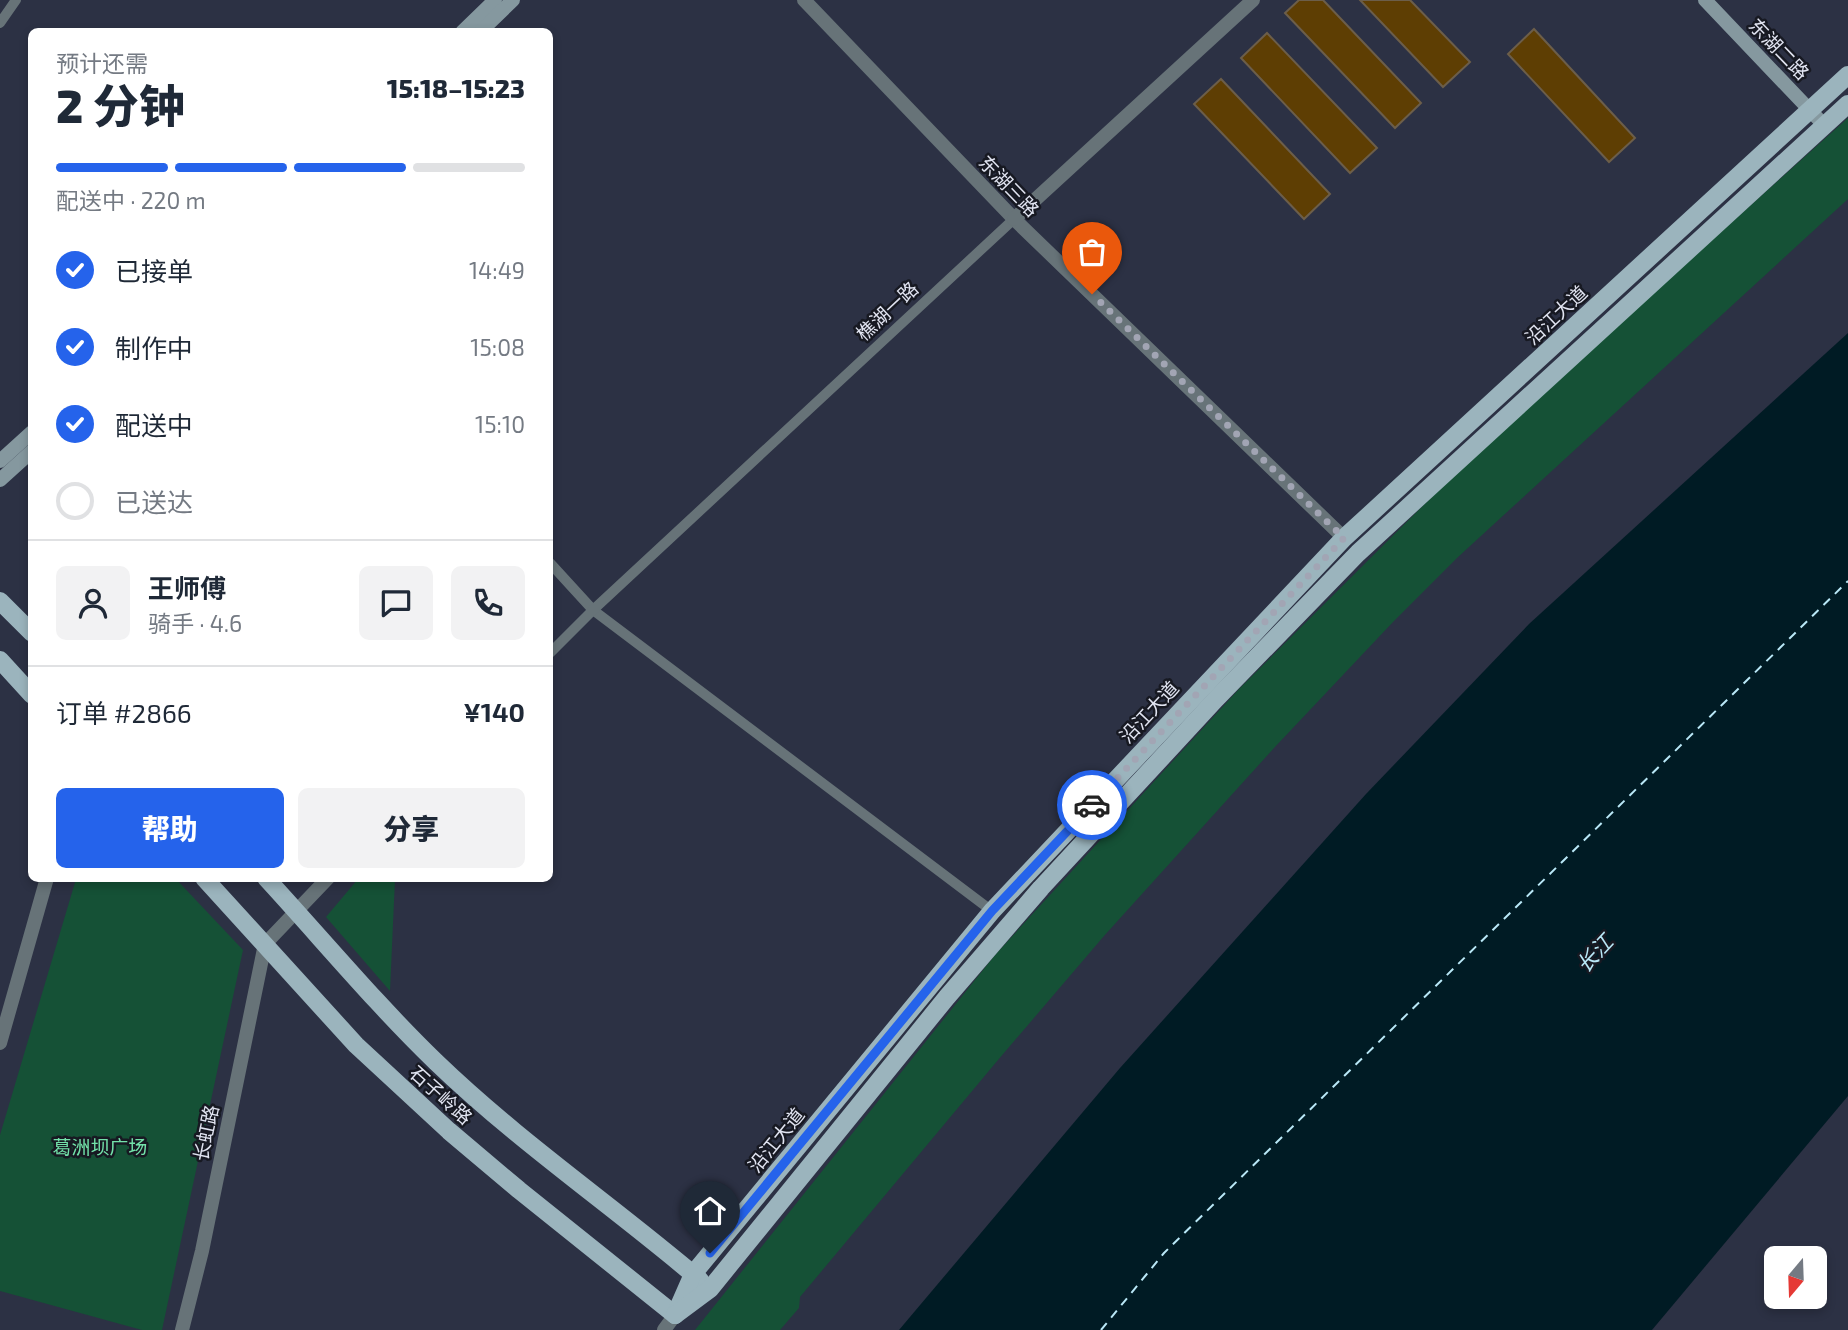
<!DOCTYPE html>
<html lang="zh">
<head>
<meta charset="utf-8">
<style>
	body { margin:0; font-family:"Exo 2","Noto Sans SC",sans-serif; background:#f2f2f3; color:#1f2937; height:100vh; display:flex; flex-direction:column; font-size:26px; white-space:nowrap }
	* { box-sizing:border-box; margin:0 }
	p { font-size:23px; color:#747a83 }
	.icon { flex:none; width:38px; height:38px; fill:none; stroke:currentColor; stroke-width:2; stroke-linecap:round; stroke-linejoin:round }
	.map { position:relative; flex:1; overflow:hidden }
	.sheet { position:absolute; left:28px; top:28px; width:525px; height:854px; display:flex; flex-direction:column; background:#fff; border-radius:10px; box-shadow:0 4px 10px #0003 }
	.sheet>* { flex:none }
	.needle { width:46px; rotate:199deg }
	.buttons { position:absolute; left:1764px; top:1246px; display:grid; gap:14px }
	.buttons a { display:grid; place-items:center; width:63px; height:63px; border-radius:10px; background:#fff; box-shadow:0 4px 10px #0003; font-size:35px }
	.pin { position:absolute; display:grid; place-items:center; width:60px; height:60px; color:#fff; margin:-72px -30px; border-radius:50% 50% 50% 0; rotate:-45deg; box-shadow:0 0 7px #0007 }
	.pin .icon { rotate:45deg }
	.courier { position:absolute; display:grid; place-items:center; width:70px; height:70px; margin:-35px; border:5px solid #2563eb; border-radius:50%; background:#fff; color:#222; box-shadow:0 2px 9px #0007 }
	.overview em { font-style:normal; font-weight:800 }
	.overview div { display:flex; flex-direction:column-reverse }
	.overview { display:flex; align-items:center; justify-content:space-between; height:119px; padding:0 28px }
	h1 { font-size:46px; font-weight:800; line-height:52px }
	.bar { display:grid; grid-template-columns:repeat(4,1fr); gap:10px 7px; align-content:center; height:84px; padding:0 28px }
	.bar i { height:9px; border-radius:5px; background:#e0e1e3 }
	.bar .selected { background:#2563eb }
	.bar p { grid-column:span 4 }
	.line { display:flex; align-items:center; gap:18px; padding:0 28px; border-top:2px solid #e0e1e3 }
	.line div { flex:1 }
	.round { display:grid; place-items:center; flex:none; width:74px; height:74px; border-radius:10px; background:#f2f2f3 }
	ol { padding:0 28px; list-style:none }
	li { display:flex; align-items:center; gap:21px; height:77px }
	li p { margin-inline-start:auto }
	li .icon { padding:7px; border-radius:50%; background:#2563eb; color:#fff; stroke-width:4 }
	li:last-child { color:#747a83 }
	li i { width:38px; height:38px; border:4px solid #e0e1e3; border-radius:50% }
	.action { display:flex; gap:14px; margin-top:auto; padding:14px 28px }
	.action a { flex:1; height:80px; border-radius:10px; background:#2563eb; color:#fff; font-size:28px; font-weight:800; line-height:80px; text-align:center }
	.action a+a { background:#f2f2f3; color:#1f2937 }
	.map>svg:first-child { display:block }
	.green { fill:#155136 }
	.water { fill:#001b24 }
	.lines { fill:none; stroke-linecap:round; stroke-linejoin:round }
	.ferry { stroke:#b9e8f7; stroke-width:2; stroke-dasharray:9 7; stroke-linecap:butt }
	.building { fill:#5e3e03; stroke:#6c5e4a; stroke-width:2 }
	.pedestrian { stroke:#677378; stroke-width:10 }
	.minor { stroke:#677378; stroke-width:14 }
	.tertiary { stroke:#677378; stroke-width:14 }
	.secondary { stroke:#85989f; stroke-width:14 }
	.primary { stroke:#9bb4bd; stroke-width:18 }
	.done { stroke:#a2a5b4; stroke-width:7; stroke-dasharray:0 12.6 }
	.route { stroke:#2563eb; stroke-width:9 }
	.labels { text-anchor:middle; stroke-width:5; stroke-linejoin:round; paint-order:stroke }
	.street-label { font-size:19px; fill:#e1e4f1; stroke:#171922 }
	.park-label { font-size:19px; fill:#73e3aa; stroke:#171922 }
	.water-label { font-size:21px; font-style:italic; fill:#b9e8f7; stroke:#171922 }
</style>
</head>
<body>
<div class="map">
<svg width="1848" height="1330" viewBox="0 0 1848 1330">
	<rect width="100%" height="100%" fill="#2c3144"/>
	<g class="green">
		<path d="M1848,118V199L1457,558L1393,622L1274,748L1104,936L998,1060L800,1297L799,1308L780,1330H695L995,955L1239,689L1489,440Z"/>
		<path d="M76,879H176L243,950L162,1330H142L0,1291V1135Z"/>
		<path d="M358,879H395L390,991L326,917Z"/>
	</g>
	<path class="water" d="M1848,333V1096L1652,1330H899L1120,1068L1366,794L1529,624Z"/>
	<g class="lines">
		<path class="ferry" d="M1101,1330L1164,1253L1848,581"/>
	</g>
	<g class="building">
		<path d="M1299,0H1323L1421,103L1395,128L1285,13Z"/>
		<path d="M1360,0H1410L1470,62L1443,87Z"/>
		<path d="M1534,29L1635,138L1609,162L1508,54Z"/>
		<path d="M1267,33L1377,148L1350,173L1241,58Z"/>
		<path d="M1221,79L1330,194L1304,219L1194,104Z"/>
	</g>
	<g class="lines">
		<g class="pedestrian">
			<path d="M0,23L16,0"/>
			<path d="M550,563L593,610L992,911"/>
			<path d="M550,653L593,610L1014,219"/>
		</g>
		<g class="minor">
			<path d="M804,0L1014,219L1344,538"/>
			<path d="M0,1043L47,878"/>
			<path d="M182,1330L202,1251L265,944L328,878"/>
			<path d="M664,1330L675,1315"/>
		</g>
		<path class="tertiary" d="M1014,219L1253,0"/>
		<g class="secondary">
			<path d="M1705,0L1824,125"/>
			<path d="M462,32L495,0"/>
			<path d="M480,32L513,0"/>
			<path d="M0,461L32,432"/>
			<path d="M0,480L32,451"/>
		</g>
		<g class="primary">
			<path d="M0,601L32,633"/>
			<path d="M0,660L32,695"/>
			<path d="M204,878L356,1045L449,1131L519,1190L675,1315"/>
			<path d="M266,878C323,940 376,1004 436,1062C519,1142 613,1206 700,1280"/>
			<path d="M675,1315L693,1274L992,911L1344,538L1848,75"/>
			<path d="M675,1315L710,1289L947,997L1041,888L1216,699L1358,553L1848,104"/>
		</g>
	</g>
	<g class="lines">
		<path class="done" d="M1092,805L1344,538L1092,294"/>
		<path class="route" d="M710,1253L992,911L1092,805"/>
	</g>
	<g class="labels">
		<g class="street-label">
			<text transform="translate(1779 49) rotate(46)" y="7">东湖二路</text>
			<text transform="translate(1009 186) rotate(46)" y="7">东湖三路</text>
			<text transform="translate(887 311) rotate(-43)" y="7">樵湖一路</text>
			<text transform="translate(1556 315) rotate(-43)" y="7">沿江大道</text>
			<text transform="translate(1149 712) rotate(-47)" y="7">沿江大道</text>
			<text transform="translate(441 1095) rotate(42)" y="7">石子岭路</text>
			<text transform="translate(206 1133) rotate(-78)" y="7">长虹路</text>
			<text transform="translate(776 1140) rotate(-51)" y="7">沿江大道</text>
		</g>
		<g class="park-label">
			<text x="100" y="1154">葛洲坝广场</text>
		</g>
		<g class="water-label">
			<text transform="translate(1595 954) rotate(-47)" y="7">长江</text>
		</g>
	</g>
</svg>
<div class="buttons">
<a><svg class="needle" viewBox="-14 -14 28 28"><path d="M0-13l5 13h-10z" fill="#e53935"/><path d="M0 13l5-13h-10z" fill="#747a83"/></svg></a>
</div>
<div class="pin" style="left:1092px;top:294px;background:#ea580c"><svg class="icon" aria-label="bag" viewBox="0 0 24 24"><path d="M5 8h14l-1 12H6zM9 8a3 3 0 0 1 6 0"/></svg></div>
<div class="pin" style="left:710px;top:1253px;background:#1f2937"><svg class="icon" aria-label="home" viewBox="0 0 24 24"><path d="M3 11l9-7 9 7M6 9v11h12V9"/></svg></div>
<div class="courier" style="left:1092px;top:805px"><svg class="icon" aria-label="car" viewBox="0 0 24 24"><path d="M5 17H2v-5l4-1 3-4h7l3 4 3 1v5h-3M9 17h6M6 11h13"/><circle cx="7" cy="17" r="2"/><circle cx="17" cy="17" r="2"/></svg></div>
<section class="sheet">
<div class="overview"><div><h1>2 分钟</h1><p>预计还需</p></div><em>15:18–15:23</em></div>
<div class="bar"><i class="selected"></i><i class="selected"></i><i class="selected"></i><i></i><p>配送中 · 220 m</p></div>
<ol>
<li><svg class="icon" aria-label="check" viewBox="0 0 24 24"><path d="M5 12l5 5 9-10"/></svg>已接单<p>14:49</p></li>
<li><svg class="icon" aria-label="check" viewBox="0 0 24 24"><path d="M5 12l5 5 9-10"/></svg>制作中<p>15:08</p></li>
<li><svg class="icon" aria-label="check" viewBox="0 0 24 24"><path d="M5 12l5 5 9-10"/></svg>配送中<p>15:10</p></li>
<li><i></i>已送达</li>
</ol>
<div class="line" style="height:126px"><a class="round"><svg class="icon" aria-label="person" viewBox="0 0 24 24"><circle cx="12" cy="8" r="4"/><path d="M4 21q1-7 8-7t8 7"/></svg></a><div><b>王师傅</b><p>骑手 · 4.6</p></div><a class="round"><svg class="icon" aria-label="chat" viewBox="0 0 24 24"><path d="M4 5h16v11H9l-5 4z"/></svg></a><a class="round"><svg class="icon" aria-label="phone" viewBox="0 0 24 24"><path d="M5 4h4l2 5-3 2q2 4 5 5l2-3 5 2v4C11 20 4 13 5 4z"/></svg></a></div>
<div class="line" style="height:91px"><div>订单 #2866</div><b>¥140</b></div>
<div class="action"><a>帮助</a><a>分享</a></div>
</section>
</div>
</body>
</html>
